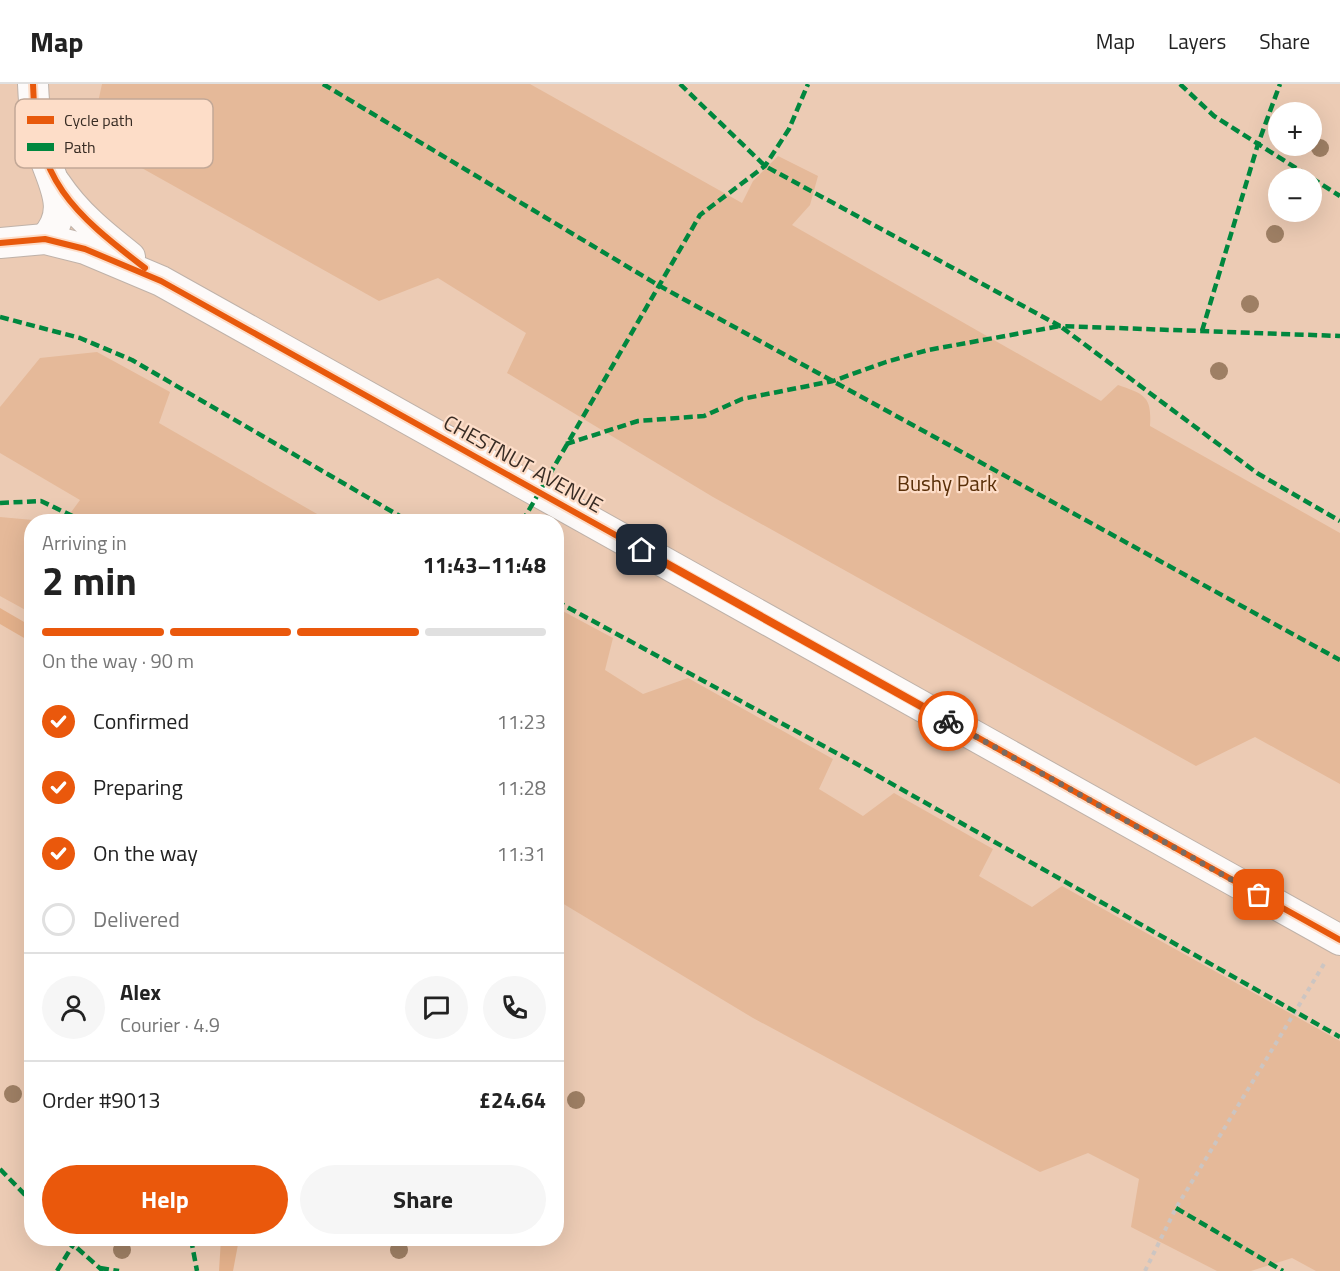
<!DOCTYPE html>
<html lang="en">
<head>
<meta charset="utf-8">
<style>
	body { margin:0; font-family:"Titillium Web",sans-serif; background:#f6f6f6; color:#222; height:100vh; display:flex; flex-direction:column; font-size:22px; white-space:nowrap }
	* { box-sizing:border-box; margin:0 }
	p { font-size:20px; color:#767676 }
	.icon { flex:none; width:33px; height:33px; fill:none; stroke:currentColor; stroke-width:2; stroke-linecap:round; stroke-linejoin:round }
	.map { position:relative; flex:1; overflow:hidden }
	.panel { position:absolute; left:24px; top:430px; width:540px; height:732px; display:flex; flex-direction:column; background:#fff; border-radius:24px; box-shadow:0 6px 24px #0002 }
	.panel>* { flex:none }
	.buttons { position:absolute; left:1268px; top:18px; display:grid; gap:12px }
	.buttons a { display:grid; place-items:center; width:54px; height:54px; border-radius:50%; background:#fff; box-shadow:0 6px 24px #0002; font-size:30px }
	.pin { position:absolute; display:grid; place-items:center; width:51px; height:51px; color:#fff; margin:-26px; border-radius:12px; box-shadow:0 3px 9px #0006 }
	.courier { position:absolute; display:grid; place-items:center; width:60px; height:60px; margin:-30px; border:4px solid #ea580c; border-radius:50%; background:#fff; color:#222; box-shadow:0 2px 8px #0007 }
	.overview em { font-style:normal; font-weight:700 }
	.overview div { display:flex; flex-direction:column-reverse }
	.overview { display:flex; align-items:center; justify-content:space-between; height:102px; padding:0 18px }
	h1 { font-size:39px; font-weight:700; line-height:45px }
	.bar { display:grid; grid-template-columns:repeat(4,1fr); gap:9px 6px; align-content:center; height:72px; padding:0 18px }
	.bar i { height:8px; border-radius:4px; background:#e0e0e0 }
	.bar .selected { background:#ea580c }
	.bar p { grid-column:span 4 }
	.line { display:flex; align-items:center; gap:15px; padding:0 18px; border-top:2px solid #e0e0e0 }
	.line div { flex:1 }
	.round { display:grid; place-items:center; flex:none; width:63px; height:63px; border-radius:32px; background:#f6f6f6 }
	ol { padding:0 18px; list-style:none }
	li { display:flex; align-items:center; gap:18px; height:66px }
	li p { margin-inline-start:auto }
	li .icon { padding:6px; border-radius:50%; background:#ea580c; color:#fff; stroke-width:4 }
	li:last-child { color:#767676 }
	li i { width:33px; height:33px; border:3px solid #e0e0e0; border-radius:50% }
	.primary-button { display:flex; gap:12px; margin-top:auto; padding:12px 18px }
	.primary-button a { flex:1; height:69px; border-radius:36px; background:#ea580c; color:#fff; font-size:24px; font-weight:700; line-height:69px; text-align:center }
	.primary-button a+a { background:#f6f6f6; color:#222 }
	header { display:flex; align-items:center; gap:36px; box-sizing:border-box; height:84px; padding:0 30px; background:#fff; border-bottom:2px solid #e0e0e0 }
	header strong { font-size:28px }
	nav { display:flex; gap:33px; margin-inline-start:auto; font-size:21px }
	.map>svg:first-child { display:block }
	.green { fill:#eccbb4; fill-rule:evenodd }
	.forest { fill:#e5b999 }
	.water { fill:#e4b18b }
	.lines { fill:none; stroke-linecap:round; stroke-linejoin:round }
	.street-casing { stroke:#bfb2a9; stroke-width:32 }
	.path { stroke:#ccc5c2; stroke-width:4; stroke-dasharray:4.5 4.5; stroke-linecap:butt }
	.street { stroke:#fdfaf9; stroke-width:30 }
	.quiet { stroke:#00873e; stroke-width:4.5; stroke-dasharray:9 4.5; stroke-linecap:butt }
	.cycleway-casing { stroke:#fdddc8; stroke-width:10 }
	.cycleway { stroke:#e8590c; stroke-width:6 }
	.tree { fill:#9e7f64 }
	.done { stroke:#796b62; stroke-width:6; stroke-dasharray:0 10.8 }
	.route { stroke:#ea580c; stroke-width:8 }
	.labels { text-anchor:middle; stroke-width:4.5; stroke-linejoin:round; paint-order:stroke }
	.street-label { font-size:21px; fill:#382c24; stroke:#fdddc8 }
	.park-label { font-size:21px; fill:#5a2f08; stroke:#fdddc8 }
	.key { fill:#fdddc8; stroke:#c2a897; stroke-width:1.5 }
	.key-label { font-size:16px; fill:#382c24 }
</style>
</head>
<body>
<header>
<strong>Map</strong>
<nav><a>Map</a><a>Layers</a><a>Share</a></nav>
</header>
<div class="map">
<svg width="1340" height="1187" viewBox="0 0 1340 1187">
	<rect width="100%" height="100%" fill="#f1e0d4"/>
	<path class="green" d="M0,0H1340V1187H0ZM1278,28H1311V62H1278ZM1278,94H1311V128H1278ZM32,438H556V1155H32Z"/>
	<g class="forest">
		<path d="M102,0H530L742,119L753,97L778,72L818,92L810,121L792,141L1101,317L1118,301C1144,310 1152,312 1150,342L1340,449V700L1255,653L1196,682L713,413L507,289L526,249L438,194L379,217L90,55Z"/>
		<path d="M97,268L170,308L159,339L331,438H64L80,416L0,369V323L40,274Z"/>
		<path d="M0,433L55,438H32L31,529L0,512Z"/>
		<path d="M557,524L613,554L605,586L643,610L688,594L833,675L819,705L863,732L894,709L993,765L979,792L1032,823L1062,802L1340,957V1187H1316L1292,1174L1251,1187H1217L1131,1143L1139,1095L1088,1069L1040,1088L753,934L557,816Z"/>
	</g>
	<g class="water">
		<path d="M0,524L31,542V558L0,540Z"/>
		<path d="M221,1155H239L233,1187H219Z"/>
	</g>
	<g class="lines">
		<g class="street-casing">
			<g id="street">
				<path d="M33,0C34,23 36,47 43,69C53,100 72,127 45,155"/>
				<path d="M56,100C76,130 102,151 130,173"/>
				<path d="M0,159L45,155L85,165L161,197L1340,856"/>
			</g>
		</g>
		<path class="path" d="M1145,1187L1176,1124L1324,880"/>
		<use href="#street" class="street"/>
		<g class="quiet">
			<path d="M323,0L658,201L1340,576"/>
			<path d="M680,0L765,82L1060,242L1340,252"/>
			<path d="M1180,0L1214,32L1340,112"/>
			<path d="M0,233L80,254L132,276L410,438"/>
			<path d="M1202,247L1258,60L1280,0"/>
			<path d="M566,360L638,337L704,332L742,315L833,297L886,278L928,266L1060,242L1257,389L1340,437"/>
			<path d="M0,419L41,417L85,438"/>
			<path d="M522,438L700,131L765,82L789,45L808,0"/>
			<path d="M556,517L855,679L1340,953"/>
			<path d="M0,1085L32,1118"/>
			<path d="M1176,1124L1283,1187"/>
			<path d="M67,1155L103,1187"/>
			<path d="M191,1155L197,1187"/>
			<path d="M100,1184L119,1187"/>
			<path d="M57,1187L76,1156"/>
		</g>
		<g class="cycleway-casing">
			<g id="cycleway">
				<path d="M33,0C35,96 73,129 145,184"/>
				<path d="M0,159L45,155L85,165L161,197L1340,856"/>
			</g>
		</g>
		<use href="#cycleway" class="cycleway"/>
	</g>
	<g class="tree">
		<circle cx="1320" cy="64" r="9"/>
		<circle cx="1275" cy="150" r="9"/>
		<circle cx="1250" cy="220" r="9"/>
		<circle cx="1219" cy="287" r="9"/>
		<circle cx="13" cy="1010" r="9"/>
		<circle cx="576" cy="1016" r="9"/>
		<circle cx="122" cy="1166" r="9"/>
		<circle cx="399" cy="1166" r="9"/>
	</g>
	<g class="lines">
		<path class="done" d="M948,637L1259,811"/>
		<path class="route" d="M642,466L948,637"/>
	</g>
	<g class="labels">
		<g class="street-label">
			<text transform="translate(523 380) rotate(29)" y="7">CHESTNUT AVENUE</text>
		</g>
		<g class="park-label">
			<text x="947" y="407">Bushy Park</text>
		</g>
	</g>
	<rect x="15" y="15" width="198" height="69" rx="9" class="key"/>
	<rect x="27" y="32" width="27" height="8" fill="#e8590c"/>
	<rect x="27" y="59" width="27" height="8" fill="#00873e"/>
	<g class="key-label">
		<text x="64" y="42">Cycle path</text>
		<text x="64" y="69">Path</text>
	</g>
</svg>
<div class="buttons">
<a>+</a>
<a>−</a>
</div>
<div class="pin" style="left:1259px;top:811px;background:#ea580c"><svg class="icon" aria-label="bag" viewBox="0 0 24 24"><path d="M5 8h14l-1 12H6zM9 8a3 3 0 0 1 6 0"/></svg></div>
<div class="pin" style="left:642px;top:466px;background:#1f2937"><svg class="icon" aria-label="home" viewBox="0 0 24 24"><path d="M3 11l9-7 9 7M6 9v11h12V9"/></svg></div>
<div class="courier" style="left:948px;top:637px"><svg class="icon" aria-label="bike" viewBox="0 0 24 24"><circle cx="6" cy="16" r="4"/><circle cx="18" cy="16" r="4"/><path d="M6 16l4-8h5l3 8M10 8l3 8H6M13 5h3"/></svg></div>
<section class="panel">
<div class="overview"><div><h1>2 min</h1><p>Arriving in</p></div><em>11:43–11:48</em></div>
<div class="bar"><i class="selected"></i><i class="selected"></i><i class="selected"></i><i></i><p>On the way · 90 m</p></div>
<ol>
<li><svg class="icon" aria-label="check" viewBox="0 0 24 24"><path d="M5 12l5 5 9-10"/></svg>Confirmed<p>11:23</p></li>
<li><svg class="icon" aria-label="check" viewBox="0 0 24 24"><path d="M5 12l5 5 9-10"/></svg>Preparing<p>11:28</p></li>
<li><svg class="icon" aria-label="check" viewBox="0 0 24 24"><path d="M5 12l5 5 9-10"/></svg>On the way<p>11:31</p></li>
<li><i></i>Delivered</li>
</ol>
<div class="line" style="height:108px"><a class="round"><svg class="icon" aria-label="person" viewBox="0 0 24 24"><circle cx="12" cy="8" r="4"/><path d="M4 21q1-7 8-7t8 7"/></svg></a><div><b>Alex</b><p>Courier · 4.9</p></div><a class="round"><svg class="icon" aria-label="chat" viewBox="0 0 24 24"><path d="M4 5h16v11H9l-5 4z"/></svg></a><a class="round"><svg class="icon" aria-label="phone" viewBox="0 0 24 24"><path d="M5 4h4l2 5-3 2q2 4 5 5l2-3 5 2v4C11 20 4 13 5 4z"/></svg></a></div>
<div class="line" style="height:78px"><div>Order #9013</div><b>£24.64</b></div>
<div class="primary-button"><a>Help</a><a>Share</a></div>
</section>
</div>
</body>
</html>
